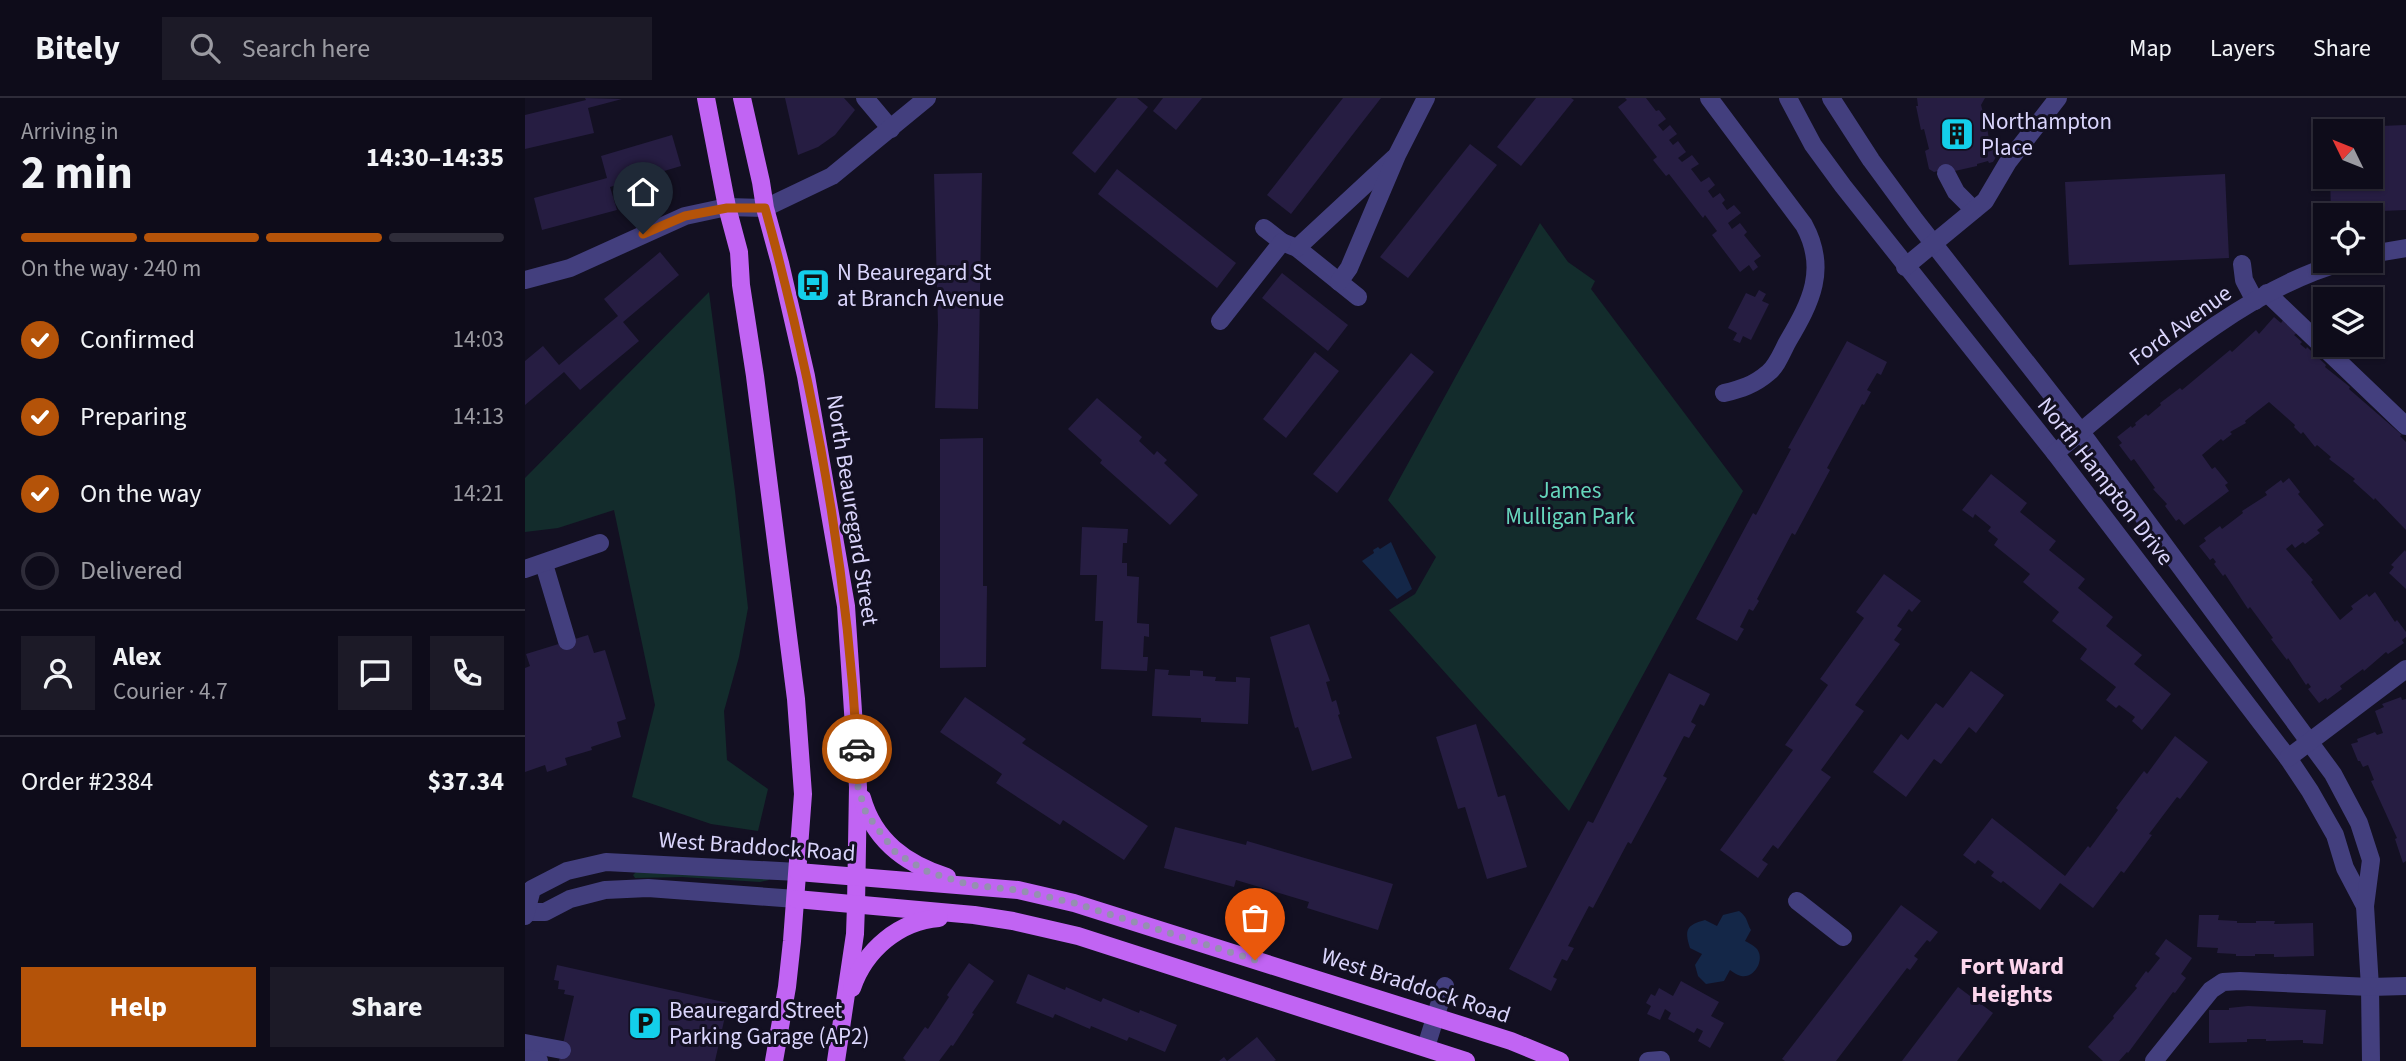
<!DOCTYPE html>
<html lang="en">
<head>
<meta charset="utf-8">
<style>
	body { margin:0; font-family:"Source Sans 3",sans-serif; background:#1c1a27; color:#f1f3f6; height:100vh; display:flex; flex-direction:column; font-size:26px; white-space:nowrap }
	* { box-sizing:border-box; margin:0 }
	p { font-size:23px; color:#9b9ba2 }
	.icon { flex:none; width:38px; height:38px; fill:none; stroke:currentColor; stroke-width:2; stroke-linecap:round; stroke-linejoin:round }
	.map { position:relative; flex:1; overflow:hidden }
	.panel { display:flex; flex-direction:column; background:#0e0c1a; width:525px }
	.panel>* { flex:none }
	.needle { width:46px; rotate:313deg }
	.controls { position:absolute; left:1788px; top:21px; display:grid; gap:14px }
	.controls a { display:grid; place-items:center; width:70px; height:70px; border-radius:0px; background:#0e0c1a; box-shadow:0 2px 5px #0004,0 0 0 2px #2e2c39; font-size:35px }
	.pin { position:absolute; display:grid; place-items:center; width:60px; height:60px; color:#fff; margin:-72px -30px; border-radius:50% 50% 50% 0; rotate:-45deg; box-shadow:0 0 7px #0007 }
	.pin .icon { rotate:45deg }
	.courier { position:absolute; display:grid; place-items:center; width:70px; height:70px; margin:-35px; border:5px solid #b45309; border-radius:50%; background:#fff; color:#222; box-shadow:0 2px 9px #0007 }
	.summary em { font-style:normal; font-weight:700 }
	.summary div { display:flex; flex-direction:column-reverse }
	.summary { display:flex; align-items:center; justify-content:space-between; height:119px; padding:0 21px }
	h1 { font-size:46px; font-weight:700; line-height:52px }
	.bar { display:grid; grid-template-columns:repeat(4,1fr); gap:10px 7px; align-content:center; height:84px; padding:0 21px }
	.bar i { height:9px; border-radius:5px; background:#2e2c39 }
	.bar .on { background:#b45309 }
	.bar p { grid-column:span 4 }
	.line { display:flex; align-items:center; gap:18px; padding:0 21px; border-top:2px solid #2e2c39 }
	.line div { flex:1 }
	.round { display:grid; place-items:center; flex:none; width:74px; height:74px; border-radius:0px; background:#1c1a27 }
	ol { padding:0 21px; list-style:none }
	li { display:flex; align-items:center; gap:21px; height:77px }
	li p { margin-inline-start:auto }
	li .icon { padding:7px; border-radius:50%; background:#b45309; color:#fff; stroke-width:4 }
	li:last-child { color:#9b9ba2 }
	li i { width:38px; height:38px; border:4px solid #2e2c39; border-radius:50% }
	.button { display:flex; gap:14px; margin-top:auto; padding:14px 21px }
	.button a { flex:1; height:80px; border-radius:0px; background:#b45309; color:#fff; font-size:28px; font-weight:700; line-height:80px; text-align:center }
	.button a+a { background:#1c1a27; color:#f1f3f6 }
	header { display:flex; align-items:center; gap:42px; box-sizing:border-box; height:98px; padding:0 35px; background:#0e0c1a; border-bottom:2px solid #2e2c39 }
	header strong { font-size:33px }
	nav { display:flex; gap:38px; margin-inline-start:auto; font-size:24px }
	.search { width:490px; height:63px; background:#1c1a27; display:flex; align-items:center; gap:18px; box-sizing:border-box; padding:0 24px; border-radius:0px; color:#9b9ba2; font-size:26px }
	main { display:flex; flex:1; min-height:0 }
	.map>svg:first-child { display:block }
	.green { fill:#132c2c }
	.water { fill:#142748 }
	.building { fill:#261d42 }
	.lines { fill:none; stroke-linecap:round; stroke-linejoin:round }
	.minor { stroke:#433f7e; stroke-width:18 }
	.major { stroke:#c164f3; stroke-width:18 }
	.done { stroke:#9490b0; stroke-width:7; stroke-dasharray:0 12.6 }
	.route { stroke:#b45309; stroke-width:9 }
	.labels { text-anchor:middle; stroke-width:6; stroke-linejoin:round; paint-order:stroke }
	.poi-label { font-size:23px; fill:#dad5fc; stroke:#131022; text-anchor:start }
	.street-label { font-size:23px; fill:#dad5fc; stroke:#131022 }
	.park-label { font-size:23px; fill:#66d6bd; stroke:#131022 }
	.neighbourhood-label { font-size:24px; font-weight:bold; fill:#fcd6ed; stroke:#131022 }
</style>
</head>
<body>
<header>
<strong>Bitely</strong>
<div class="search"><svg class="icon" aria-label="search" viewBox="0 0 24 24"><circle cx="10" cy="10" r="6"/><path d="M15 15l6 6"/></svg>Search here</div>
<nav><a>Map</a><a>Layers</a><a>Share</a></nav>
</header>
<main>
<section class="panel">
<div class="summary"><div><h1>2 min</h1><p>Arriving in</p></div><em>14:30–14:35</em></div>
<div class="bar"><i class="on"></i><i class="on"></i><i class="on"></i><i></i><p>On the way · 240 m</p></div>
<ol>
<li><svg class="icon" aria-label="check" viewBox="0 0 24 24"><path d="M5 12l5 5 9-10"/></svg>Confirmed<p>14:03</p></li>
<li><svg class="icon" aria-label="check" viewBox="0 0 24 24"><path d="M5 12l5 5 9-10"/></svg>Preparing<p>14:13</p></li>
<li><svg class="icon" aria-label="check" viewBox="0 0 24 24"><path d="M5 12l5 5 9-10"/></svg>On the way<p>14:21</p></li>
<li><i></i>Delivered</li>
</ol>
<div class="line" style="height:126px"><a class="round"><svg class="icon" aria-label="person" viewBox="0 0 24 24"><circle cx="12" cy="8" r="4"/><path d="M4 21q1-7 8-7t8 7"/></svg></a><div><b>Alex</b><p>Courier · 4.7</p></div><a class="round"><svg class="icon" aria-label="chat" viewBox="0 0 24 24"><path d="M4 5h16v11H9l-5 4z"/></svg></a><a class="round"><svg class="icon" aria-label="phone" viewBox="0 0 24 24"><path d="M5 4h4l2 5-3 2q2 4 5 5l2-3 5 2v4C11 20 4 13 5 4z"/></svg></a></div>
<div class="line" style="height:91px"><div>Order #2384</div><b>$37.34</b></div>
<div class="button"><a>Help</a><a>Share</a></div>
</section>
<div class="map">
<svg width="1881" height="963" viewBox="0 0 1881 963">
	<rect width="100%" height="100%" fill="#131022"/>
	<g class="green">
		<path d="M1015,125L1043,164L1070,183L1066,191L1218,393L1044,713L864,512L890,496L911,459L863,402Z"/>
		<path d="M184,194L210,393L223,510L214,559L199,613L202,662L243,691L233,733L186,726L107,699L130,607L89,412L33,430L0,434V380Z"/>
		<path d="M111,774L243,780L244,782L235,784L157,779L110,780L108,777Z"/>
	</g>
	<g class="water">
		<path d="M866,444L887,491L872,501L837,463L849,455L848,452L853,449L855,451Z"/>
		<path d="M1214,813C1223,819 1222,826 1226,832L1220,843C1224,845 1228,847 1231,850C1241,860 1230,881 1216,878C1212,877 1208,874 1205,872L1199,883L1181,886L1173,878L1170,867L1177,856L1165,850C1159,831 1162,827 1180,822L1192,828L1198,817Z"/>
	</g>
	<g class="building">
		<path d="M60,0L97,1L63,10L69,35L0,51V17L61,2Z"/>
		<path d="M260,0H319L330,12L310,37L293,49L273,57Z"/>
		<path d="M592,0H612L623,9L570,75L547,55Z"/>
		<path d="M638,0H677L651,32L628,13Z"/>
		<path d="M818,0H856L766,116L742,97Z"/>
		<path d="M1011,0H1046L1049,2L996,68L972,49Z"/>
		<path d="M1100,0H1121L1131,13L1134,12L1141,21L1133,27L1138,33L1145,27L1152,36L1144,42L1148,47L1153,43L1161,54L1153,60L1157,64L1167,57L1174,66L1166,71L1176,84L1184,79L1190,87L1183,93L1188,100L1195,95L1200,102L1197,105L1202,112L1209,107L1216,115L1203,125L1207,131L1215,125L1222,134L1219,137L1236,158L1229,163L1233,169L1228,173L1224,167L1215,174L1187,137L1192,133L1180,117L1178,120L1144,76L1141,78L1128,62L1132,59L1093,9L1102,2Z"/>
		<path d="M1392,0H1460L1456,7L1458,14L1462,13L1465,29L1462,30L1464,41L1467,40L1471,59L1468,64L1464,65L1463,63L1452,66V68L1421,75V71L1409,74L1404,71L1400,53L1404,51L1399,31L1396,32L1391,8H1393Z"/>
		<path d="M1881,27V112L1806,115L1805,79H1846V33H1803V30Z"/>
		<path d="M147,37L156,68L85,89L92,112L17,132L9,100L82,80L76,58Z"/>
		<path d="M945,46L972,67L883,180L855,159Z"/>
		<path d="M592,71L711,165L692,190L573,96Z"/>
		<path d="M457,75L453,311L410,310L413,227L409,76Z"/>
		<path d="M1700,76L1704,160L1544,167L1540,84Z"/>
		<path d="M135,154L154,177L98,224L114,243L55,292L39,274L0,307V263L18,248L34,267L93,218L79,201Z"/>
		<path d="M757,175L823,227L803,253L737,200Z"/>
		<path d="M1234,192L1241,196L1237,203L1244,206L1226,242L1218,238L1215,245L1208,242L1212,235L1203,230L1221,195L1230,199Z"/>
		<path d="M1749,219L1756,225L1758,222L1772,235L1769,237L1777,244L1775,246L1781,251L1782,249L1801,267L1800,269L1825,289L1824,291L1877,337L1875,338L1881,344V432L1850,400L1849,402L1828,383L1830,381L1804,361L1806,359L1792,347L1790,349L1778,334L1776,336L1769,329L1770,327L1744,304L1720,323L1721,325L1705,334L1707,336L1698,343L1696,341L1677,357L1687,371L1690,369L1703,385L1700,387L1704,393L1659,427L1654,421L1651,423L1640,408L1642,406L1628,391L1630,390L1609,361L1606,363L1594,347L1597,345L1592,339L1606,328L1607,330L1611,327L1610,325L1621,316L1623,318L1636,307L1635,305L1655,290L1657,292L1705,252L1707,254L1731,232L1734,236Z"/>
		<path d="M1322,243L1362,264L1356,277L1352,275L1342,292L1346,294L1339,307L1337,306L1302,370L1305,372L1270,437L1267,435L1232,501L1234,503L1228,513L1224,511L1215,529L1219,531L1212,543L1171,521L1228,415L1231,417L1266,351L1263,350Z"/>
		<path d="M790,254L814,273L761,340L738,321Z"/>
		<path d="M886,255L909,274L812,395L788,376Z"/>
		<path d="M572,300L617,339L614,343L629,357L632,353L642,362L639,365L673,397L645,427L575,365L577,362L543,331Z"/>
		<path d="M458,340V488H462L461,569L415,570V341Z"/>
		<path d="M1466,376L1502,405L1495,414L1531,443L1524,452L1560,481L1553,490L1588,519L1581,528L1617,557L1609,566L1646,596L1617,632L1607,623L1610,619L1594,607L1591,610L1581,602L1591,589L1555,561L1562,551L1527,523L1534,514L1498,484L1505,476L1469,447L1473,441L1463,433L1466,429L1450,416L1448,420L1437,412Z"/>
		<path d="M1764,380L1775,394L1773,396L1799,427L1792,432L1795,435L1780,446L1778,444L1770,450L1767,446L1761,451L1788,482L1786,484L1815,522L1828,511L1826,508L1842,496L1844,499L1850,494L1870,524L1872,522L1881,534V539L1877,542L1879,545L1863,556L1861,554L1839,573L1838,571L1815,588L1817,591L1802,602L1801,600L1794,605L1783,591L1786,589L1783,585L1781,587L1763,560L1762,562L1746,541L1748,540L1725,509L1723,511L1700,476L1698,478L1689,466L1691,464L1688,460L1685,462L1674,448L1681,443L1679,440L1695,428L1697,431L1718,415L1717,413L1742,397L1740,394L1756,382L1758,385Z"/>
		<path d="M557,429L603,431L602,445H598L597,465H602V478L614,479L612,525L624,526V539L619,538L618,559H623L622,573L576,571L578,523H570L572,477H555Z"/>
		<path d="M1880,452L1881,454V491L1864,475L1869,469L1866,467Z"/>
		<path d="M1359,476L1396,503L1387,514L1384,511L1372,528L1377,531L1369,542L1375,546L1330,607L1339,613L1296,672L1306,679L1253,751L1248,747L1237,762L1243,766L1233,780L1195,752L1268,652L1260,647L1303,587L1295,581L1339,520L1331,514Z"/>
		<path d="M784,526L805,583L801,584L807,604L811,602L815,616L813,617L827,660L787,673L773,629L770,630L745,539Z"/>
		<path d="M63,537L69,555L80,552L101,621L92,624L96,639L66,649L67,652L40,660L42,667L22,674L20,667L0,674V570L5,568L1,556Z"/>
		<path d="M630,571L644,572L643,577L665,578V572L678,573V578L691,579L690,583L711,584V579L725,580L723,626L676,624V620L627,618Z"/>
		<path d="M1446,573L1479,597L1451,635L1444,629L1416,666L1409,661L1381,699L1348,674L1376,636L1383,642L1411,605L1418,610Z"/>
		<path d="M1144,575L1185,596L1179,608L1175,606L1166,624L1171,627L1164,640L1159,638L1138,678L1142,680L1106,746L1103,744L1068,810L1064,808L1043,848L1049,850L1042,863L1037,861L1028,879L1032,881L1026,893L984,871L1063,723L1068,725Z"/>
		<path d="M440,599L501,641L497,645L623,728L599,762L538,722L535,727L471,685L477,676L415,634Z"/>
		<path d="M1876,599L1877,602L1881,601V763L1878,765L1870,741L1872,740L1846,683L1849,682L1843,667L1838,669L1835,663H1833L1826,646L1833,644L1832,641L1850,634L1852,637L1858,635L1850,613L1859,609L1857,606Z"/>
		<path d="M951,626L973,699L980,697L1002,769L962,781L940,709L933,711L911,639Z"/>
		<path d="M1650,638L1683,664L1655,701L1652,699L1624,736L1627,737L1599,775L1596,773L1568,810L1535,785L1515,812L1478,783L1476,785L1466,778L1469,774L1453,762L1450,766L1438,757L1467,720L1540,778L1563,748L1565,750L1593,712L1591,710L1619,673L1622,676Z"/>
		<path d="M650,729L721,747L722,743L868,786L853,832L782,810L784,804L711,782L709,789L639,770Z"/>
		<path d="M1376,807L1413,834L1405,844L1402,842L1389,858L1393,861L1385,872L1382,870L1311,963H1260L1257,961Z"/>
		<path d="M1674,817H1694L1693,822L1712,823V825H1731V823H1750L1749,826L1788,825L1789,858L1749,859V856H1730V858H1711V856L1692,855L1693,850L1672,849Z"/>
		<path d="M1641,841L1667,860L1656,876L1661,880L1650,895L1648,894L1603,955L1602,954L1594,963H1578L1563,949L1589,920L1588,918L1612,890L1610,888L1621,873L1623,875L1635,860L1630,856Z"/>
		<path d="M444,865L469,883L447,915L449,916L428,948L426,947L414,963H381L378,960L400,929L403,931L424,899L422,897Z"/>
		<path d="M32,867L203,905L190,963H34L49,898L39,896L40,892L33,891L34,883L29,882Z"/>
		<path d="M503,876L540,892L541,889L576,904L578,900L614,915L615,912L652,927L640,954L604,939L602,943L566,928L565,931L530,916L528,920L491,905Z"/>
		<path d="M1156,883L1194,904L1186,918L1199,925L1185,950L1173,943L1178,933L1172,930L1169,935L1143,921L1146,915L1140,911L1135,922L1122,916L1126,908L1121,905L1126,896L1130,898L1134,890L1148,898Z"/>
		<path d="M1433,889L1468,915L1432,963H1377Z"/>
		<path d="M1723,908L1801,912L1798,946L1778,945V942L1741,943V941H1722V944L1684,945V912H1704V910Z"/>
		<path d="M732,939L751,962L749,963H694L699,959L702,963Z"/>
	</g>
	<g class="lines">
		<g class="minor">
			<path d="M340,0L366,31"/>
			<path d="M1184,0L1279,127C1303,171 1286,204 1263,243C1257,254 1252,268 1243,275C1229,287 1216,291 1199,295"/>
			<path d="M1263,0L1288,47L1318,88L1530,355L1763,660L1785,693L1810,737L1820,770L1840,808"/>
			<path d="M1306,0L1346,62L1390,122L1556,334L1808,676L1834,725L1846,762L1840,808L1845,889L1846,963"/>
			<path d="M1421,75L1431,94L1449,112"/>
			<path d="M739,130L757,144L772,150L833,199"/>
			<path d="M772,150L869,60"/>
			<path d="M1846,156L1881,150"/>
			<path d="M1717,166L1719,182L1730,203"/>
			<path d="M1380,169L1460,103L1483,64L1533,0"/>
			<path d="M0,182L45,170L160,118L202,109L240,110L307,78L402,0"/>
			<path d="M814,184L824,170L872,57L901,0"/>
			<path d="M1742,195L1881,328"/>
			<path d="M695,223L757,144"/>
			<path d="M1530,355C1615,286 1715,191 1822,163"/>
			<path d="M19,466L42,543"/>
			<path d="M0,471L75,445"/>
			<path d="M1763,660L1881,571"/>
			<path d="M1272,803L1318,839"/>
			<path d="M2,814H20L45,801L80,792L123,790L271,801"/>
			<path d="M0,818L7,791L42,773L81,764L273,774"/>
			<path d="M0,945L37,952"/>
			<path d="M901,949L920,888"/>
			<path d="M0,960L14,963"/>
			<path d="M1123,963L1136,962"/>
			<path d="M1629,963L1686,892L1698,884L1715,883L1845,889L1881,888"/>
		</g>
		<g class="major">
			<path d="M181,0L202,109L214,154L216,187L230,278L271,601L278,696L267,843L262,889L249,963"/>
			<path d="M217,0L236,84L240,110L255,165L281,278L321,508L333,689L331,807L330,836L311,963"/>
			<path d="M337,700C349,743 381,766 422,779"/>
			<path d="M273,774L493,792L549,805L986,943L1035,963"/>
			<path d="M271,801L449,817L488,823L553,838L941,963"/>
			<path d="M327,890C340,852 374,823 414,820"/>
		</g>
	</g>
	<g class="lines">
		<path class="done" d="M332,651L333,689L341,715L371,755L403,774L445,787L493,792L549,805L730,862"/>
		<path class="route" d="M118,136L160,118L202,110H240C289,286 322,468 332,651"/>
	</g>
	<defs>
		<g id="building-square" transform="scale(1.75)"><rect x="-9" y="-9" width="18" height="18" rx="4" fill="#13cfea" stroke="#131022"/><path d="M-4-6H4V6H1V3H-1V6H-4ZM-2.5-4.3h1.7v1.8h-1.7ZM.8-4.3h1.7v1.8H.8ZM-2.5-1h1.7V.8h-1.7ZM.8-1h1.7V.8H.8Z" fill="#111"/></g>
		<g id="bus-square" transform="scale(1.75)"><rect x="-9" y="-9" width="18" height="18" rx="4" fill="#13cfea" stroke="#131022"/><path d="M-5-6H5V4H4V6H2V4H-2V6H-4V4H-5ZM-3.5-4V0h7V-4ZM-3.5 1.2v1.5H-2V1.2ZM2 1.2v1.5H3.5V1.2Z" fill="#111"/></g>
		<g id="parking-square" transform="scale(1.75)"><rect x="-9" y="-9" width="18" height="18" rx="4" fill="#13cfea" stroke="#131022"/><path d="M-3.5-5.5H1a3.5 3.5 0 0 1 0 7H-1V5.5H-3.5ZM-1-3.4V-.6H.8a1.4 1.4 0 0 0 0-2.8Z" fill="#111"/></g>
	</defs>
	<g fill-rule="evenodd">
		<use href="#building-square" x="1432" y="36"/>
		<use href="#bus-square" x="288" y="187"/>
		<use href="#parking-square" x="120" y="925"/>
	</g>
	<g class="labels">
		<g class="poi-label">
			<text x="1456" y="31">Northampton<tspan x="1456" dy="26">Place</tspan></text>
			<text x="312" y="182">N Beauregard St<tspan x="312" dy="26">at Branch Avenue</tspan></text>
			<text x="144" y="920">Beauregard Street<tspan x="144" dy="26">Parking Garage (AP2)</tspan></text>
		</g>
		<g class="street-label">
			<text transform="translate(1655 227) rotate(-36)" y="8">Ford Avenue</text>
			<text transform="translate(1581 383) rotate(52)" y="8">North Hampton Drive</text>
			<text transform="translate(328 412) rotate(81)" y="8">North Beauregard Street</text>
			<text transform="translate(232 748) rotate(4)" y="8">West Braddock Road</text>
			<text transform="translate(891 887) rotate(18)" y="8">West Braddock Road</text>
		</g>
		<g class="park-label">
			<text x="1045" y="400">James<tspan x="1045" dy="26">Mulligan Park</tspan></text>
		</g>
		<g class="neighbourhood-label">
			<text x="1487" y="876">Fort Ward<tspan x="1487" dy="28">Heights</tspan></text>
		</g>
	</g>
</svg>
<div class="controls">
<a><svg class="needle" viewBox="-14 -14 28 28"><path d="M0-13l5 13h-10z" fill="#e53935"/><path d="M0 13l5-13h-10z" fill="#9b9ba2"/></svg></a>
<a><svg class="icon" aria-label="locate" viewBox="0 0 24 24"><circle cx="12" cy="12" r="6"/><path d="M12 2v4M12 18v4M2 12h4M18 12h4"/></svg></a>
<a><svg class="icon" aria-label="layers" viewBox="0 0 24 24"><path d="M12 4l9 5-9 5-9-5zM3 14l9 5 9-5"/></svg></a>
</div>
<div class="pin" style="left:730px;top:862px;background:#ea580c"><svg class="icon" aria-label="bag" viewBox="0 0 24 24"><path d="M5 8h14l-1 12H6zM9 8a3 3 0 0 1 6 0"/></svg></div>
<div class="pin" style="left:118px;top:136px;background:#1f2937"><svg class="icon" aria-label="home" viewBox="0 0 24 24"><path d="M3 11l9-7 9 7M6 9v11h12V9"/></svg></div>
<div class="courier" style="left:332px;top:651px"><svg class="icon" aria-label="car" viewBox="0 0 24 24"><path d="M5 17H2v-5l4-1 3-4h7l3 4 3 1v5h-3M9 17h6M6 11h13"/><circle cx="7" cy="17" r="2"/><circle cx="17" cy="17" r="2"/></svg></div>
</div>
</main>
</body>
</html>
